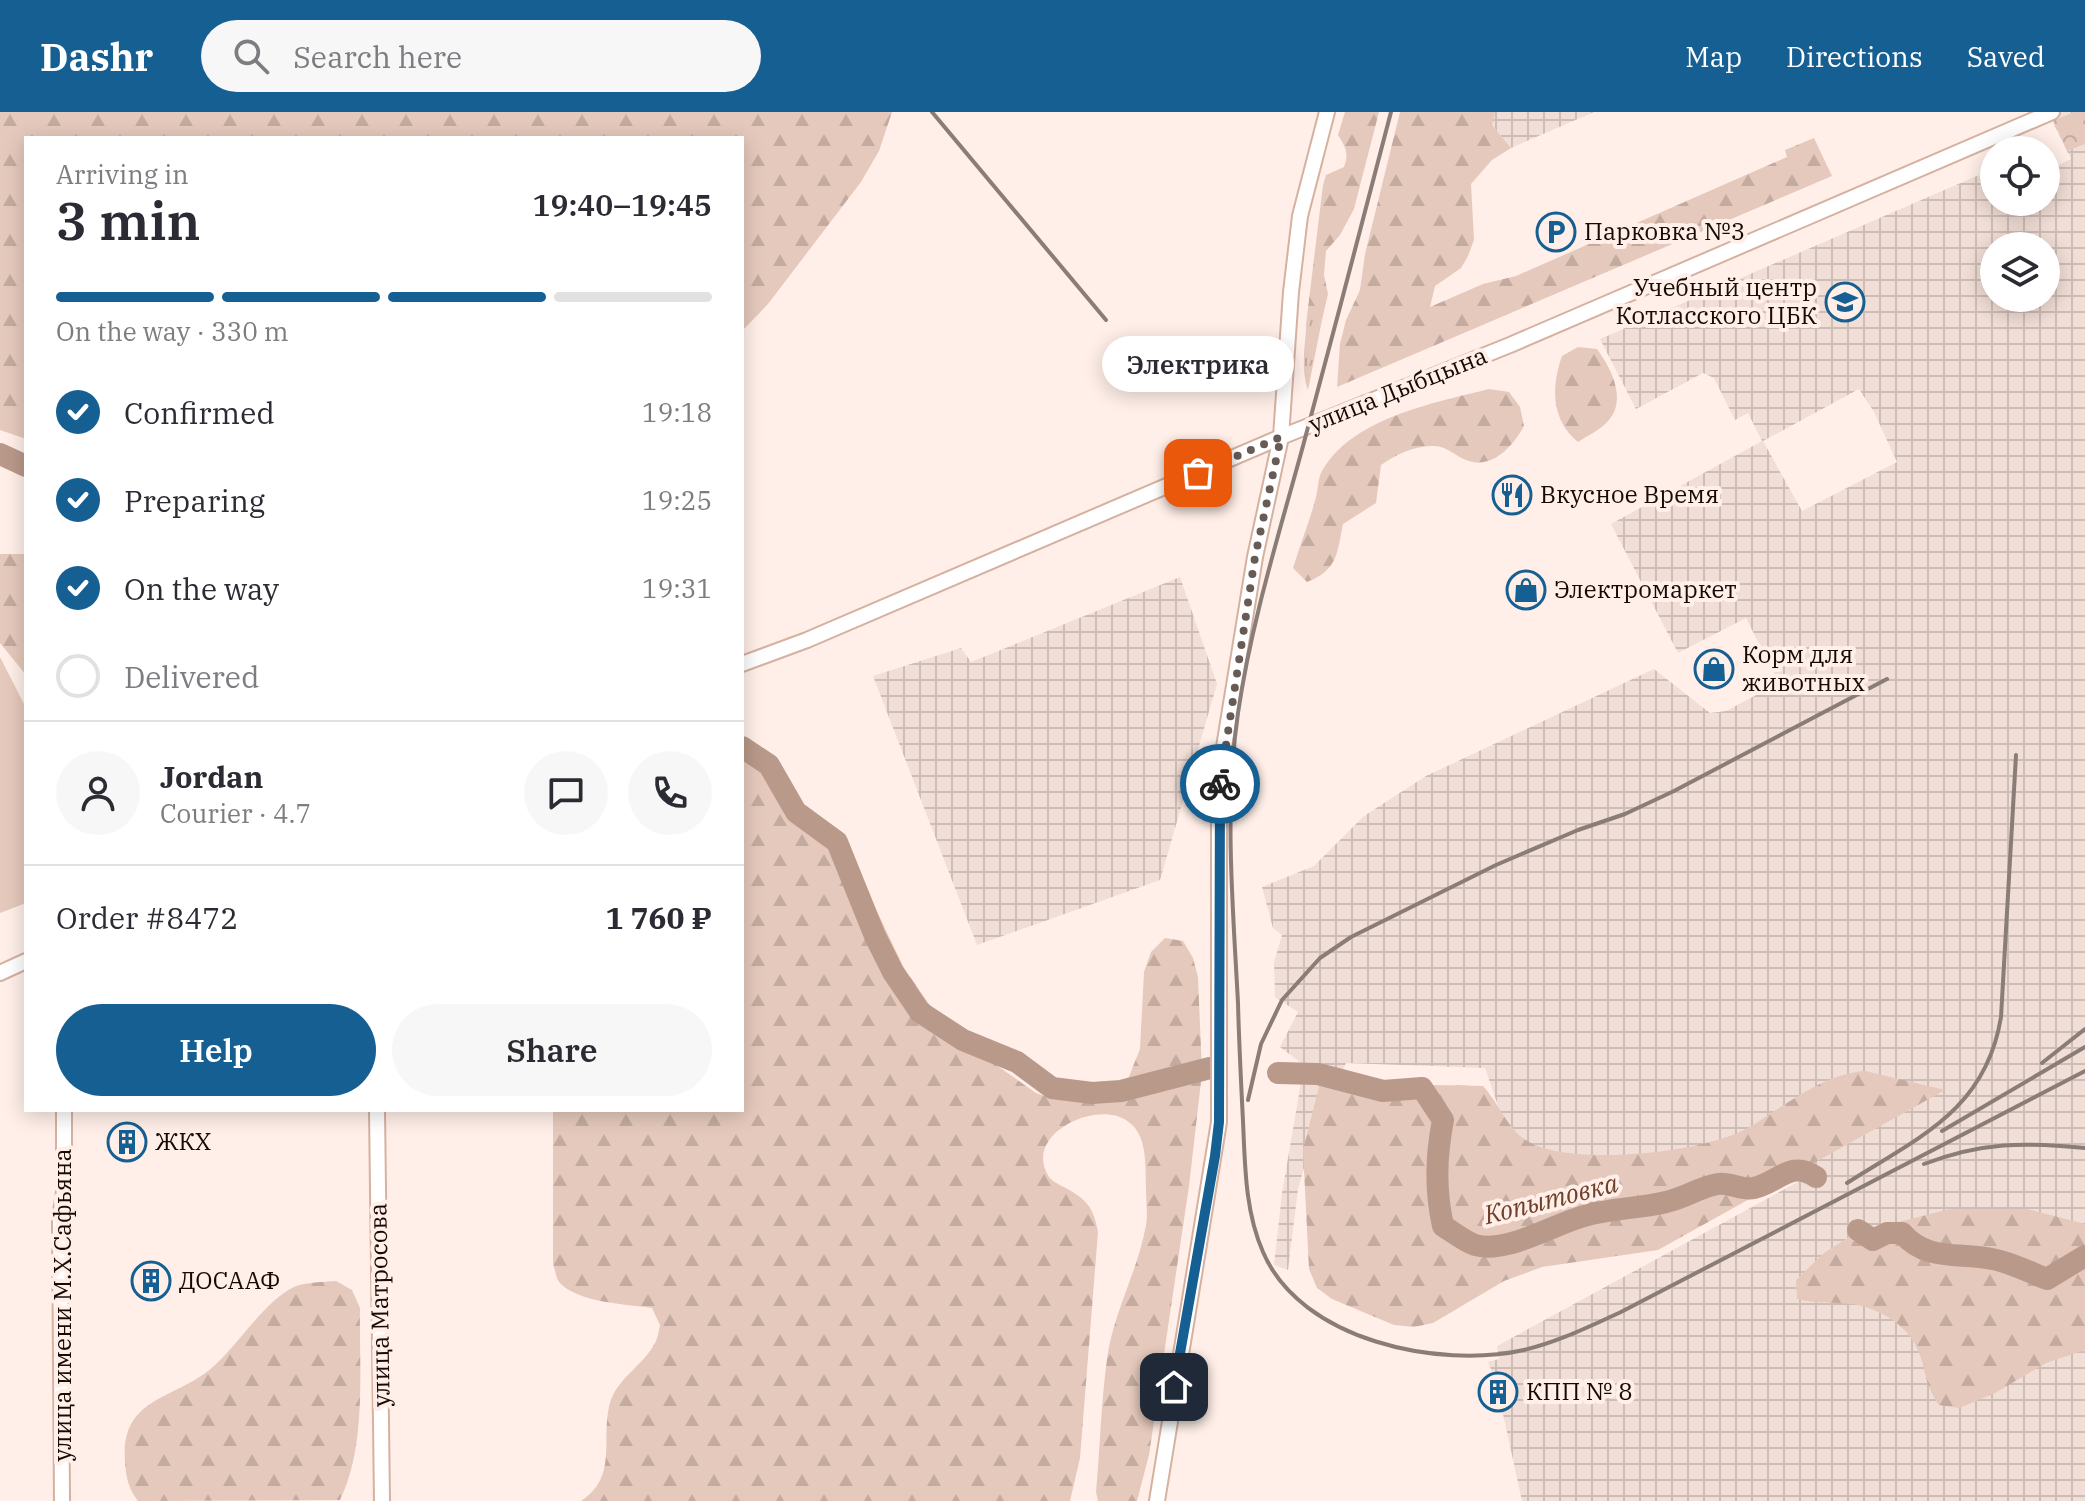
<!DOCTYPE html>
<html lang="en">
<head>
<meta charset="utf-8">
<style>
	body { margin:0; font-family:"IBM Plex Serif",serif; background:#f7f7f7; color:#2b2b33; height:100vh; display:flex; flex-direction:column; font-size:30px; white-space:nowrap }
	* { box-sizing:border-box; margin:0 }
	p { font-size:26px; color:#7c7c81 }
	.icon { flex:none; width:44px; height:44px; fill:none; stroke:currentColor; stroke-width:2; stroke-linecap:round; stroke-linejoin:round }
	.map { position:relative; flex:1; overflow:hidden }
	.panel { position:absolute; left:24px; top:24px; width:720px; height:976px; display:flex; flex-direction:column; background:#fff; border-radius:0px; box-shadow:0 4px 20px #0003 }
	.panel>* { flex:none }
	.fabs { position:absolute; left:1980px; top:24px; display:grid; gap:16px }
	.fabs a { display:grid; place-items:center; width:80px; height:80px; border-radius:50%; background:#fff; box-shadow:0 4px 20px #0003; font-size:40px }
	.pin { position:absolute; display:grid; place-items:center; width:68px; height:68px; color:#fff; margin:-34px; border-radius:16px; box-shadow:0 4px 12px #0006 }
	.courier { position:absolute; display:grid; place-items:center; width:80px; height:80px; margin:-40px; border:6px solid #165f93; border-radius:50%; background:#fff; color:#222; box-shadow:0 2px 10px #0007 }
	.bubble { position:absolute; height:56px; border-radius:28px; background:#fff; box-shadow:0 4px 20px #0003; font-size:26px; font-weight:600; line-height:56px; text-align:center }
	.overview em { font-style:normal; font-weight:600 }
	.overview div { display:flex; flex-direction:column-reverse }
	.overview { display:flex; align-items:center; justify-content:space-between; height:136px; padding:0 32px }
	h1 { font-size:52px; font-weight:600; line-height:60px }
	.bar { display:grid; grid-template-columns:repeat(4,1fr); gap:12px 8px; align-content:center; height:96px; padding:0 32px }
	.bar i { height:10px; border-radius:6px; background:#e1e1e2 }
	.bar .active { background:#165f93 }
	.bar p { grid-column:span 4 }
	.line { display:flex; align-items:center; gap:20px; padding:0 32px; border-top:2px solid #e1e1e2 }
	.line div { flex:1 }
	.round { display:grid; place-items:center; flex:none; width:84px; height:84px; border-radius:42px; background:#f7f7f7 }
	ol { padding:0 32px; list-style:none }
	li { display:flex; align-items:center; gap:24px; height:88px }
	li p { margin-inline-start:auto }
	li .icon { padding:8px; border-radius:50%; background:#165f93; color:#fff; stroke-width:4 }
	li:last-child { color:#7c7c81 }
	li i { width:44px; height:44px; border:4px solid #e1e1e2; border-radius:50% }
	.primary-button { display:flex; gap:16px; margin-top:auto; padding:16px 32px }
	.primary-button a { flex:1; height:92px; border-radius:48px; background:#165f93; color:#fff; font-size:32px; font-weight:600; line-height:92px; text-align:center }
	.primary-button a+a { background:#f7f7f7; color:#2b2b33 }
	header { display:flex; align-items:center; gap:48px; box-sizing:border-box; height:112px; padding:0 40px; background:#165f93; color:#fff }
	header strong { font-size:38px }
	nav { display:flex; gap:44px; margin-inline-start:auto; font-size:28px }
	.search { width:560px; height:72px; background:#f7f7f7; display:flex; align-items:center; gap:20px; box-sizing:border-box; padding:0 28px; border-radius:44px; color:#7c7c81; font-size:30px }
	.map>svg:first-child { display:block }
	.industrial { fill:url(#industrial-grid); fill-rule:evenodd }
	.grass { fill:url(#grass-tufts) }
	.forest { fill:url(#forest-firs) }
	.park { fill:url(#park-crowns) }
	.pitch { fill:#e5c9bc }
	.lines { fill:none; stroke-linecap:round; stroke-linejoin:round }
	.river { stroke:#b9998a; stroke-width:22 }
	.minor-casing { stroke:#d6b1a0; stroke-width:18 }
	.minor { stroke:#fff; stroke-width:14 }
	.rail { stroke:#8a7c76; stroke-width:4 }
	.done { stroke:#685a54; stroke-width:8; stroke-dasharray:0 14.4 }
	.route { stroke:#165f93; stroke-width:10 }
	.labels { text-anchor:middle; stroke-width:8; stroke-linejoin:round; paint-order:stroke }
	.poi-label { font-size:24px; fill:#160a05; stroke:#ffefe8; text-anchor:start }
	.street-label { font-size:24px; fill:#160a05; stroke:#ffefe8 }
	.water-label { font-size:26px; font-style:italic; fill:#6f4029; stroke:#ffefe8 }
</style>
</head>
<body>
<header>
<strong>Dashr</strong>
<div class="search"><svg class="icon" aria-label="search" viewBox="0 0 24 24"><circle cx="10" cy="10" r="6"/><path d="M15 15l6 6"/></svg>Search here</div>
<nav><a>Map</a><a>Directions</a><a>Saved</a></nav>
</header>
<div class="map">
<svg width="2085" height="1389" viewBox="0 0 2085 1389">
	<defs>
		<pattern id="industrial-grid" width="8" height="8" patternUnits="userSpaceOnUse" patternTransform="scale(2)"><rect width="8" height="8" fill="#f1ded6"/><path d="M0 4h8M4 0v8" fill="none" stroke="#cebdb6"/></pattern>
		<pattern id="grass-tufts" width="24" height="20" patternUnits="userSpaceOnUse" patternTransform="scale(2)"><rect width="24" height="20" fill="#e5c9bc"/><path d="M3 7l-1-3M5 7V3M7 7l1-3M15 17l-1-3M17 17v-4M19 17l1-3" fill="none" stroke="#c4aba0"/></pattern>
		<pattern id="forest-firs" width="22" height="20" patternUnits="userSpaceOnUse" patternTransform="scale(2)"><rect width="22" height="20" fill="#e5c9bc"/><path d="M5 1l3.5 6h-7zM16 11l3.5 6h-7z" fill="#c4aba0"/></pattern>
		<pattern id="park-crowns" width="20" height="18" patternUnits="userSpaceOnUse" patternTransform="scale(2)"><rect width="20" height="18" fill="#e5c9bc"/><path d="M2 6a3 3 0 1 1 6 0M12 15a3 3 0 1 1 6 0" fill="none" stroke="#c4aba0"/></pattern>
	</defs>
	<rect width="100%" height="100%" fill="#ffefe8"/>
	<g class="industrial">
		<path d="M1495,0H1594L1511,36L1491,12Z"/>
		<path d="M2048,0H2085V1389H1522L1503,1302L1496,1290L1488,1295L1478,1277L1495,1267L1488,1250L1499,1247L1497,1234L1805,1066L1526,1075L1485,956L1346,951L1311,1031L1298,1077L1288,1158L1274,1153L1282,1081L1304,953L1280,935L1298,900L1275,885L1274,850L1282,823L1273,816L1262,775L1314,754L1364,704L1426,664L1654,557L1710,601L1726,599L1779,571L1746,506L1678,541L1611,412L1762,329L1748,301L1735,308L1714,266L1703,261L1636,297L1600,227L1979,63L1991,86L1994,85V90H2046V59L2071,47ZM1994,134H2046V186H1994ZM1859,277L1874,300L1897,350L1802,399L1763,329Z"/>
		<path d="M1180,465L1217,572L1160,768L977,833L873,564L961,536L971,550Z"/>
	</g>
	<path class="grass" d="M1313,198L1322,208L1308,278C1300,255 1306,228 1307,204Z"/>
	<g class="forest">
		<path d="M0,0H892L879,39L861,70L768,192L742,219V26H26V327L0,318Z"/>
		<path d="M1345,0H1379L1354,97L1340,123L1326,139L1324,163L1328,182L1322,208L1313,199L1307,204L1323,73L1326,63L1344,55C1349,41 1346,36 1338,23Z"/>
		<path d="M1400,0H1495L1492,13L1511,36L1492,48L1471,72L1474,128L1468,144L1461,156L1435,174L1430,195L1483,172L1516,164L1787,45L1785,38L1814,26L1832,64L1337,275L1340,232L1346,208L1360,178L1365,142Z"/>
		<path d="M1578,235L1597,237C1611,256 1627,287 1609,308C1602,317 1587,324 1578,330C1551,308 1551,275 1562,244Z"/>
		<path d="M1489,277L1509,280L1520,295L1524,314C1514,332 1494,357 1469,349C1457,346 1448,334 1434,334C1415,333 1395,343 1381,353L1376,391L1343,412C1337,441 1338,458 1307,470L1293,456C1300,432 1310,409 1316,385C1318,377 1318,368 1321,361C1350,306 1434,291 1489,277Z"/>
		<path d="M0,442H26V563L0,531Z"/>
		<path d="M742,637L809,699L859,762L904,856L956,931L989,948L1036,981L1053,987L1091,989L1110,985L1126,972L1140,937L1144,860L1151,840L1165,826L1183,829L1193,846L1198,865L1202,961L1189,1074L1149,1343L1137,1389H1098L1096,1380C1100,1336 1101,1291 1107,1247C1113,1201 1138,1159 1146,1113C1148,1102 1146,1088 1146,1077C1145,1050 1149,1014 1117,1004C1084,994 1024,1026 1049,1065C1053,1070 1058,1072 1064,1075C1087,1088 1093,1094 1098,1120L1080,1346L1070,1389H581C619,1365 600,1326 610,1291C617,1266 644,1253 655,1231C658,1226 659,1218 660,1213L652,1196C627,1192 577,1191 559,1170C556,1166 555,1157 553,1152V998H742Z"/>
		<path d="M1865,959L1945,978L1658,1138L1542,1155L1504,1169L1433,1211L1414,1215L1394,1213L1332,1187L1317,1176L1309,1157L1303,1038L1319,975L1328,960L1383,972L1483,974C1499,991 1508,1019 1529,1030C1573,1055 1709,1041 1751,1014C1786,993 1823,962 1865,959Z"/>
		<path d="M1950,1097H2027L2085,1112V1238L2046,1251L1995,1281L1959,1296L1939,1293C1923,1269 1927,1258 1917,1236C1906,1212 1878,1196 1853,1192C1834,1190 1816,1192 1797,1187L1796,1168L1824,1141L1855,1121Z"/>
		<path d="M336,1169L352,1178L360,1196C359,1257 367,1333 340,1388L138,1389C128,1376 126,1365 125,1349C120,1283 178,1288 215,1253C239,1231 265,1189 294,1175C306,1170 323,1170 336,1169Z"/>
	</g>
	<path class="park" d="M2074,0H2085V32L2067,39L2053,9Z"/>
	<path class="pitch" d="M0,545L26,596V791L0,801Z"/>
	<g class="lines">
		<g class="river">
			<path d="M0,342L26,354"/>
			<path d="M742,635L769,653L796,700L837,730L875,824L893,860L920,900L963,928L1017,950L1052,976L1092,981L1121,979L1210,956"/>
			<path d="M1278,961L1318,962L1383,979L1422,976L1443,1008C1436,1045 1435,1077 1443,1114C1453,1120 1464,1129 1475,1133C1506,1142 1553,1113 1581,1105C1609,1096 1638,1097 1666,1090C1684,1086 1700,1075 1718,1072C1731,1070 1741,1079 1754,1076C1778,1071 1791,1047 1816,1065"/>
			<path d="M1858,1118L1873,1128L1887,1121H1902C1927,1150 1959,1140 1992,1147C2010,1150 2029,1160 2047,1167L2085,1144"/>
		</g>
		<g class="minor-casing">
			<g id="minor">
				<path d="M742,552L807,528L1281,325L1510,233L2052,0"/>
				<path d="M0,861L26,849"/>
				<path d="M377,998L382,1389"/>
				<path d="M62,1389L60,1106L64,1080V998"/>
				<path d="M1157,1389L1219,1010V684L1224,635L1255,445L1281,325L1291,180L1300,104L1327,0"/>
			</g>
		</g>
		<use href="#minor" class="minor"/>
		<g class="rail">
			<path d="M932,0L1106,208"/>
			<path d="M1391,0C1362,111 1333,223 1303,334C1279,422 1251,511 1238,601C1224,697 1233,795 1238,891C1239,931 1241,970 1243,1009C1245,1053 1245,1099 1263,1140C1301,1229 1439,1257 1524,1238C1558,1230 1588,1215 1619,1201L2085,959"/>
			<path d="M2042,951L2085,917"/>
			<path d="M1248,988L1261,932L1282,888L1320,846L1351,825L1496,753L1578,718L1625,702L1674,679L1887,567"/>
			<path d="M1942,1019L2085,935"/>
			<path d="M1924,1052C1982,1030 2024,1030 2085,1036"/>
			<path d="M1847,1071C1919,1025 1986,998 2001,905L2016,643"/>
		</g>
	</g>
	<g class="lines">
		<path class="done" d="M1198,361L1281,325L1255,445L1220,672"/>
		<path class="route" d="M1174,1275L1215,1044L1219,1010L1220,672"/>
	</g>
	<defs>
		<g id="parking-ring" transform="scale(2)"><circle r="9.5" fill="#ffefe8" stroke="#165f93" stroke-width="1.5"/><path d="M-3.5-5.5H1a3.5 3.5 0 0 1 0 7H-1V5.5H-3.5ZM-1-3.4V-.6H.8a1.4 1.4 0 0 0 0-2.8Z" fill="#165f93"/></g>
		<g id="school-ring" transform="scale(2)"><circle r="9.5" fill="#ffefe8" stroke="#165f93" stroke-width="1.5"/><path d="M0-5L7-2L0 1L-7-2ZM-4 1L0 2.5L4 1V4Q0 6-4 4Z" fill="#165f93"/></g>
		<g id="restaurant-ring" transform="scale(2)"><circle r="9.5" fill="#ffefe8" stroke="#165f93" stroke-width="1.5"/><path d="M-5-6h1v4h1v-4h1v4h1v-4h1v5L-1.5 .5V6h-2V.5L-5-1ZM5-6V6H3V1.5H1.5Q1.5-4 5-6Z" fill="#165f93"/></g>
		<g id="shop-ring" transform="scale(2)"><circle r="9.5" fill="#ffefe8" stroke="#165f93" stroke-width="1.5"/><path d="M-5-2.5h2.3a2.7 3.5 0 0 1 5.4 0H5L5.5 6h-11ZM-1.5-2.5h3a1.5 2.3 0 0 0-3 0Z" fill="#165f93"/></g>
		<g id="building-ring" transform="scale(2)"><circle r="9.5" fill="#ffefe8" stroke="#165f93" stroke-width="1.5"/><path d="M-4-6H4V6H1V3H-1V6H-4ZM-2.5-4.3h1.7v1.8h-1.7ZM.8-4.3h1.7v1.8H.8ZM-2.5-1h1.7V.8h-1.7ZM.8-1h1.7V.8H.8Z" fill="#165f93"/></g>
	</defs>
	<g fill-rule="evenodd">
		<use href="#parking-ring" x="1556" y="120"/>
		<use href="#school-ring" x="1845" y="190"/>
		<use href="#restaurant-ring" x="1512" y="383"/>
		<use href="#shop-ring" x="1526" y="478"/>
		<use href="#shop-ring" x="1714" y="557"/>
		<use href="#building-ring" x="127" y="1030"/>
		<use href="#building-ring" x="151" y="1169"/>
		<use href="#building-ring" x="1498" y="1280"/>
	</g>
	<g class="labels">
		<g class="poi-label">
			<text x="1584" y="128">Парковка №3</text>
			<text x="1817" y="184" text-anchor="end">Учебный центр<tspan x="1817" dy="28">Котласского ЦБК</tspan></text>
			<text x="1540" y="391">Вкусное Время</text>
			<text x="1554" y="486">Электромаркет</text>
			<text x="1742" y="551">Корм для<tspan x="1742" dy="28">животных</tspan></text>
			<text x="155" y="1038">ЖКХ</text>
			<text x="179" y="1177">ДОСААФ</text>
			<text x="1526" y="1288">КПП № 8</text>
		</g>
		<g class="street-label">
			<text transform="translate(1398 278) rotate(-22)" y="8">улица Дыбцына</text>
			<text transform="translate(63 1193) rotate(-90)" y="8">улица имени М.Х.Сафьяна</text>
			<text transform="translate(380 1193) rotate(-91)" y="8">улица Матросова</text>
		</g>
		<g class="water-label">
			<text transform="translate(1551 1087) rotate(-14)" y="9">Копытовка</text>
		</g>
	</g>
</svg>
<div class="fabs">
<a><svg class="icon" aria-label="locate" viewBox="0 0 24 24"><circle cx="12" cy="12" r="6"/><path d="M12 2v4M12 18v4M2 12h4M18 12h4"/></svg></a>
<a><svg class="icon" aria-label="layers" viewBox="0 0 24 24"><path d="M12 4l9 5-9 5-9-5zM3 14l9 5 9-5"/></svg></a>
</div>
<div class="pin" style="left:1198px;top:361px;background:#ea580c"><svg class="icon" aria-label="bag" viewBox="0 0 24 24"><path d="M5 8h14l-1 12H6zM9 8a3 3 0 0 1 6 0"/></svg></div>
<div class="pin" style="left:1174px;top:1275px;background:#1f2937"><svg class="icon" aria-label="home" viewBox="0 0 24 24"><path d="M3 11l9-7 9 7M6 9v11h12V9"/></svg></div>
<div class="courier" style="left:1220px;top:672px"><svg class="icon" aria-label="bike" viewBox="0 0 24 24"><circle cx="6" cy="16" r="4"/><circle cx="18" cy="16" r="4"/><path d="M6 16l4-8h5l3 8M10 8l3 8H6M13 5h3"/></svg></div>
<div class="bubble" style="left:1102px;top:224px;width:192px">Электрика</div>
<section class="panel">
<div class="overview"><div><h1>3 min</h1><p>Arriving in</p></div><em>19:40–19:45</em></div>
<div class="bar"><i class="active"></i><i class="active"></i><i class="active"></i><i></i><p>On the way · 330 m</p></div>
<ol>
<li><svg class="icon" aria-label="check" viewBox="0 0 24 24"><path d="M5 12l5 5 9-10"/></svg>Confirmed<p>19:18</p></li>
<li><svg class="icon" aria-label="check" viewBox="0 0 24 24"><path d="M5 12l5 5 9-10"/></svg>Preparing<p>19:25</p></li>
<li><svg class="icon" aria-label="check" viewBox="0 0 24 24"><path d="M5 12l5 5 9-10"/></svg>On the way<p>19:31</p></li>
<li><i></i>Delivered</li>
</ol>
<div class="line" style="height:144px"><a class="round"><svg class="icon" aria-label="person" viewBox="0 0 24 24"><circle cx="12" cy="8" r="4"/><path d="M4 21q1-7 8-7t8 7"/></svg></a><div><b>Jordan</b><p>Courier · 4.7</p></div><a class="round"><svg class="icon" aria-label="chat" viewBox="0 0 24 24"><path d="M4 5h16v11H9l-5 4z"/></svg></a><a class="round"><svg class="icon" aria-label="phone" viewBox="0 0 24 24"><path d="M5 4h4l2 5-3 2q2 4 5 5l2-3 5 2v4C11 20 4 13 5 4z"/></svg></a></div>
<div class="line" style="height:104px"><div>Order #8472</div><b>1 760 ₽</b></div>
<div class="primary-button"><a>Help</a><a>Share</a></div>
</section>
</div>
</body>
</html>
